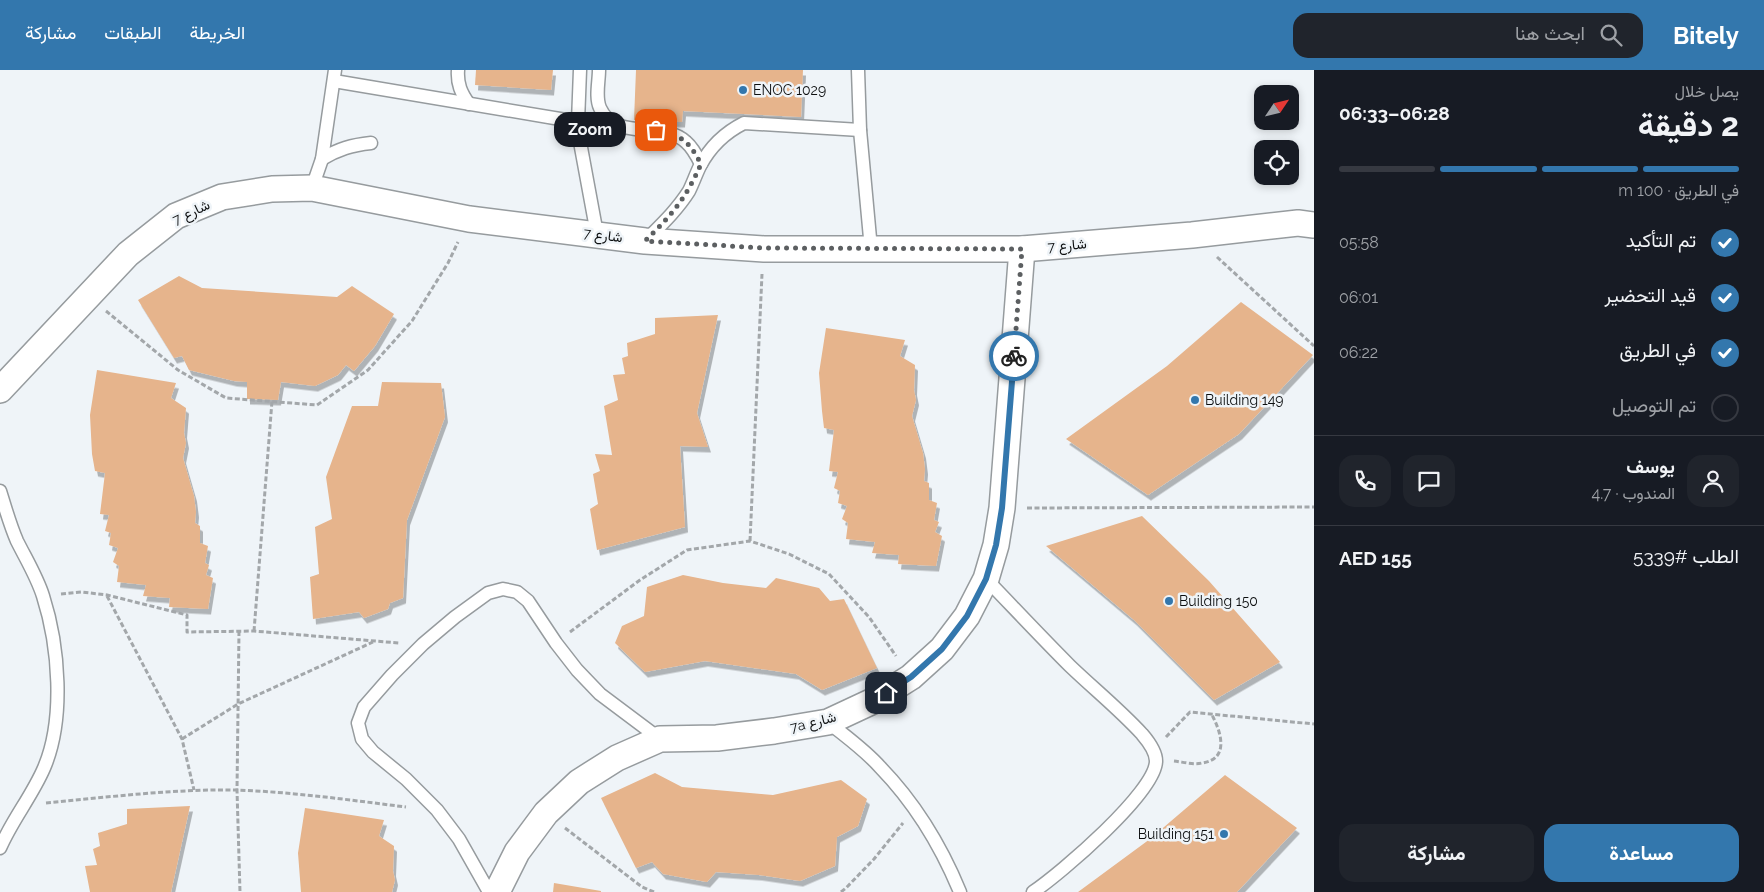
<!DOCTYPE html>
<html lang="ar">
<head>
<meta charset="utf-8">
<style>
	body { margin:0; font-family:Raleway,Vazirmatn,sans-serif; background:#20242c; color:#f1f3f6; direction:rtl; height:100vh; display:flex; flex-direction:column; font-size:19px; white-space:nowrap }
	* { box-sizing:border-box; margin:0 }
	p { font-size:16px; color:#9ea1a6 }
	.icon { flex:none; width:28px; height:28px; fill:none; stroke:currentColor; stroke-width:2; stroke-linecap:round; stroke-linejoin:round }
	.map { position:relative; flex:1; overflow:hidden; direction:ltr }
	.details { display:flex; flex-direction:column; background:#171b24; width:450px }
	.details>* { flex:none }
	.needle { width:32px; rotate:55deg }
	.buttons { position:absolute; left:1254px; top:15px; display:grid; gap:10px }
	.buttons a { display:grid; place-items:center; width:45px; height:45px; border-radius:10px; background:#171b24; box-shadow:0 2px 8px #0003; font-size:25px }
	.pin { position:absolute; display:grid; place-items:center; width:42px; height:42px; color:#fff; margin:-21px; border-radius:10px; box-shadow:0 2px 8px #0006 }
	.courier { position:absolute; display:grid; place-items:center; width:50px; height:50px; margin:-25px; border:4px solid #3377ad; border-radius:50%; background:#fff; color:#222; box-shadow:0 1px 6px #0007 }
	.bubble { position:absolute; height:35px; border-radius:15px; background:#171b24; box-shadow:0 2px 8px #0003; font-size:16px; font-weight:700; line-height:35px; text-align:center; direction:rtl }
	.overview em { font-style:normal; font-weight:700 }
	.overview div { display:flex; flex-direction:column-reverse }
	.overview { display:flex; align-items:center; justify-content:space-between; height:85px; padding:0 25px }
	h1 { font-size:32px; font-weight:700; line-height:38px }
	.bar { display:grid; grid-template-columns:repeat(4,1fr); gap:8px 5px; align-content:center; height:60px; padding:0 25px }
	.bar i { height:6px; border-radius:4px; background:#363941 }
	.bar .active { background:#3377ad }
	.bar p { grid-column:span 4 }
	.line { display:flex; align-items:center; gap:12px; padding:0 25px; border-top:1px solid #363941 }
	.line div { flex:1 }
	.round { display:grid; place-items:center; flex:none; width:52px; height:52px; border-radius:15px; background:#20242c }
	ol { padding:0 25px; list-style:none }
	li { display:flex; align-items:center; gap:15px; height:55px }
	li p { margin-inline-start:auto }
	li .icon { padding:5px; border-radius:50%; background:#3377ad; color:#fff; stroke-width:4 }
	li:last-child { color:#9ea1a6 }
	li i { width:28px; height:28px; border:2px solid #363941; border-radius:50% }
	.cta { display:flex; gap:10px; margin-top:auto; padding:10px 25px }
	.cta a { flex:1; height:58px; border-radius:15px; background:#3377ad; color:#fff; font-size:20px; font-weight:700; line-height:58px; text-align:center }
	.cta a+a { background:#20242c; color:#f1f3f6 }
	header { display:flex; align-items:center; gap:30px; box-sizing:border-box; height:70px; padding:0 25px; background:#3377ad; color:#fff }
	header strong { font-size:24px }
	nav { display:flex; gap:28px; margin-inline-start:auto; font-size:18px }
	.search { width:350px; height:45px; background:#20242c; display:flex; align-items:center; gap:12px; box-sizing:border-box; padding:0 18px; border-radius:15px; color:#9ea1a6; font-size:19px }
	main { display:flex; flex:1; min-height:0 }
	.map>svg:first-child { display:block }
	.building { fill:#e6b48c; filter:url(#shadow) }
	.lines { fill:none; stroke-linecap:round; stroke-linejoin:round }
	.lane-casing { stroke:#969b9e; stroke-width:15 }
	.street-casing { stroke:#969b9e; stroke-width:28 }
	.path { stroke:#a3a7aa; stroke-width:3; stroke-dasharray:5 2.5; stroke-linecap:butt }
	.lane { stroke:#fff; stroke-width:12 }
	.street { stroke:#fff; stroke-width:25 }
	.done { stroke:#5c5f61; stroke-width:5; stroke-dasharray:0 9 }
	.route { stroke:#3377ad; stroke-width:6 }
	.poi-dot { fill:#3377ad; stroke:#eff4f8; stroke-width:2 }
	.labels { text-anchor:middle; stroke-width:5; stroke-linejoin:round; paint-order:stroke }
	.poi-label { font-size:14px; fill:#0d0f10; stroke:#eff4f8; text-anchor:start }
	.street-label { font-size:14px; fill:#0d0f10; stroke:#eff4f8 }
</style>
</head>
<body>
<header>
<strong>Bitely</strong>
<div class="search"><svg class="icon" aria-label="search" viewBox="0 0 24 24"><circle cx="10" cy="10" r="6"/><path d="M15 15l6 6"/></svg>ابحث هنا</div>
<nav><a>الخريطة</a><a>الطبقات</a><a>مشاركة</a></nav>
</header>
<main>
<section class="details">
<div class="overview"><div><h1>2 دقيقة</h1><p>يصل خلال</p></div><em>06:28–06:33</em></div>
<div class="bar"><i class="active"></i><i class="active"></i><i class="active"></i><i></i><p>في الطريق · 100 m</p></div>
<ol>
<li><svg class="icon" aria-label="check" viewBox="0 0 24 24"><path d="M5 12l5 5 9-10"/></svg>تم التأكيد<p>05:58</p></li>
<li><svg class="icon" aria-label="check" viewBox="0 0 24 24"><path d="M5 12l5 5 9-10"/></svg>قيد التحضير<p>06:01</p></li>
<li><svg class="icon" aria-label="check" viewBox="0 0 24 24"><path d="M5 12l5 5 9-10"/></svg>في الطريق<p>06:22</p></li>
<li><i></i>تم التوصيل</li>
</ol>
<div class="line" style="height:90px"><a class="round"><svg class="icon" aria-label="person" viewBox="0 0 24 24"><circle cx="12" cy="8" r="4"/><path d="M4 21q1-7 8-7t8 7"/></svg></a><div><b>يوسف</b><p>المندوب · 4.7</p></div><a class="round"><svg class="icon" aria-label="chat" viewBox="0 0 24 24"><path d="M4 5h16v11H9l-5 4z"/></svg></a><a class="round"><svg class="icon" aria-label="phone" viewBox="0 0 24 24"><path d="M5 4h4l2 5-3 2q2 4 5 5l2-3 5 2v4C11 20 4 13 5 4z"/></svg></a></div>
<div class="line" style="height:65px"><div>الطلب #5339</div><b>AED 155</b></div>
<div class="cta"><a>مساعدة</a><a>مشاركة</a></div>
</section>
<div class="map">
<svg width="1314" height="822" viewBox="0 0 1314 822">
	<defs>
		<filter id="shadow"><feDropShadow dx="3" dy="5.5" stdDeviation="0" flood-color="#0004"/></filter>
	</defs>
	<rect width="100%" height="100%" fill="#eff4f8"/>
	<g class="building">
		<path d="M476,0H553L551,20L475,15Z"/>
		<path d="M636,0H803L801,47L683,41L682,52L634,50Z"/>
		<path d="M179,206L202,218L337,227L352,216L394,244L375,276L354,301L346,295L338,305L315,316L281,312L278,330L247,329V312L234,311L189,300L182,286L174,288L138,230Z"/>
		<path d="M1241,232L1313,285L1239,364L1148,425L1066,369L1167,296Z"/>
		<path d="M718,245L697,343L708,377L680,376L685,457L597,480L590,439L598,434L593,404L600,401L595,384L612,385L604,336L618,330L613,305L625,304L622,288L628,286L627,273L655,264V248Z"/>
		<path d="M826,258L905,270L900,286L915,295L914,320L916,330L912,346L923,383L925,399L924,411L929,413V430L937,433L934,450L939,452L935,462L942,466L936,496L898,494L899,485L872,483L875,472L846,469L848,453L842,449L847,436L838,433L840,421L834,418L838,402L829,401L834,360L824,358L822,341L819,303Z"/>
		<path d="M97,300L176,313L171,328L186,338L184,363L186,373L183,388L194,426L196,442L195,453L200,456V473L208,476L205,493L209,495L206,505L213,508L208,539L169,537L170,528L143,526L146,515L117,512L119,496L113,492L118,478L109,475L111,463L105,461L109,445L100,444L105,403L95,401L92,384L90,345Z"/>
		<path d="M382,312L441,313L445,347L407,450L403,528L390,533L388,539L364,548L359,542L313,549L310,507L319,504L315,457L332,449L326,407L352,336H378Z"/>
		<path d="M1142,446L1209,511L1280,592L1214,630L1134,550L1046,476Z"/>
		<path d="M683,505L723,513L766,518L776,508L819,518L830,531L844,529L877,598L822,620L796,604L705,591L645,602L615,573L622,556L644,546L647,517Z"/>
		<path d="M655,703L682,717L773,725L841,710L867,729L858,756L837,767L835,796L800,811L759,805L716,802L707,812L663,804L652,792L636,798L601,728Z"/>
		<path d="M1225,705L1297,758L1237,822H1078L1150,769Z"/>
		<path d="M190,736L171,822H90L85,796L97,795L93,779L100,776L98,763L127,754V739Z"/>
		<path d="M305,738L384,750L379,766L394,776L393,801L395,810L392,822H301L298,783Z"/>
		<path d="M554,813L601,821V822H553Z"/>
	</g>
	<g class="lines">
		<g class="lane-casing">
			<g id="lane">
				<path d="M458,0C457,14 461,23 469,34"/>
				<path d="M580,0L578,52L580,72L597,164"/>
				<path d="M599,0C599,12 595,27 600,38C615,72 663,50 686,72C693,78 697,86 701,94"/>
				<path d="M858,0L860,60L871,179"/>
				<path d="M334,11L578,52"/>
				<path d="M322,89C338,79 352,75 371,73"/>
				<path d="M312,118L322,89L335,0"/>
				<path d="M645,171C661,155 677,140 689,121C693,113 696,104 700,96C710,77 726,62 744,53L860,60"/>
				<path d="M0,421C5,437 10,455 17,471C26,489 37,507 43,526C59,576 65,649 44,698C32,726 12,750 0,778"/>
				<path d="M986,509C1014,538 1042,568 1070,596C1094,619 1120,640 1142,664C1148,671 1156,681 1156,691C1156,722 1060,804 1033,822"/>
				<path d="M828,652C845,666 865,680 880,697C915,733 941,776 960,822"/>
				<path d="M489,822L459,769L437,740L406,709L373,682L362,669L358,653L364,637L392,605L423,574L455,547L488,523L503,519L517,522L528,531L556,573L577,600L600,624L660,669"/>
			</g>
		</g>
		<g class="street-casing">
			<g id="street">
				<path d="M0,320L128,184L176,146L222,127L272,119L312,118L469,149L645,171L764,179H1022L1192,165L1298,153L1314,155"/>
				<path d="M497,822L517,782L546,743L579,712L617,688L660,669L717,668L774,661L828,652L873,631L911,607L942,579L967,546L986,509L996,475L1002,438L1022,179"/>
			</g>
		</g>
		<g class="path">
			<path d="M1217,187L1314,276"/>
			<path d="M106,241L178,300L226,328L317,335L368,300L412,251L448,193L458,172"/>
			<path d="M1027,438L1314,437"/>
			<path d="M750,471L762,204"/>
			<path d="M61,524L82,522L107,525L187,545V562L254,561L399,573"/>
			<path d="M107,526L182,669L194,720"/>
			<path d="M239,561L237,720L240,822"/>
			<path d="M254,561L272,331"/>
			<path d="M570,562L640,510L687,480L750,471L789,484L829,504L869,547L896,586"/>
			<path d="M1166,667L1190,642L1314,654"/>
			<path d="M182,669L238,634L373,572"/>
			<path d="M1174,691C1183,692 1194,695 1202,693C1230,689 1221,662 1212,645"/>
			<path d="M46,733C109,727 173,719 236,720C293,722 350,730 406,737"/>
			<path d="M565,758L642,817L654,822"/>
			<path d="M841,822L846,818L874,789L903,753"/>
		</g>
		<use href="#lane" class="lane"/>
		<use href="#street" class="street"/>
	</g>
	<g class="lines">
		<path class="done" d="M656,60C681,65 689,71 701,94C686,128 672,145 645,171L764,178L1022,179L1014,286"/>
		<path class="route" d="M886,623L911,607L942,579L967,546L986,509L996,475L1002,438L1014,286"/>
	</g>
	<g class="poi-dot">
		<circle cx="743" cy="20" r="5"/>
		<circle cx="1195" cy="330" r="5"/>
		<circle cx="1169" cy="531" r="5"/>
		<circle cx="1224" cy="764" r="5"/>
	</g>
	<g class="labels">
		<g class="poi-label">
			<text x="753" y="25">ENOC 1029</text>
			<text x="1205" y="335">Building 149</text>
			<text x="1179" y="536">Building 150</text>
			<text x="1214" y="769" text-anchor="end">Building 151</text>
		</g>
		<g class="street-label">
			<text transform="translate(191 142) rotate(-26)" y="5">شارع 7</text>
			<text transform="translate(603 165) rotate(7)" y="5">شارع 7</text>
			<text transform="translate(1067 175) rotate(-5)" y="5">شارع 7</text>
			<text transform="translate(813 652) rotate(-14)" y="5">7a شارع</text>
		</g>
	</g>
</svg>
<div class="buttons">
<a><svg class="needle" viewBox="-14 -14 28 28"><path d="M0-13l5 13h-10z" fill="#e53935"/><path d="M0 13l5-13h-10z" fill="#9ea1a6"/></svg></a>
<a><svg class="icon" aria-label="locate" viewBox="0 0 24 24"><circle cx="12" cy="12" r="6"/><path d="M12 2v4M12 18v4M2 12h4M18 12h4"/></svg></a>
</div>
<div class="pin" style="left:656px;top:60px;background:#ea580c"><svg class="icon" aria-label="bag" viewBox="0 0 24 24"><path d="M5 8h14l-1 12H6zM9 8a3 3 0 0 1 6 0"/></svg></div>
<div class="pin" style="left:886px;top:623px;background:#1f2937"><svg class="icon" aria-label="home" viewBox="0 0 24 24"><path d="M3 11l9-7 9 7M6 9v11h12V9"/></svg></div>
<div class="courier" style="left:1014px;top:286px"><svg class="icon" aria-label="bike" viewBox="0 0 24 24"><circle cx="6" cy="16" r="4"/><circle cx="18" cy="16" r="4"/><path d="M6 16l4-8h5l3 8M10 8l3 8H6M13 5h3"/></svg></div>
<div class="bubble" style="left:554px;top:42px;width:72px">Zoom</div>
</div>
</main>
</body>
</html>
